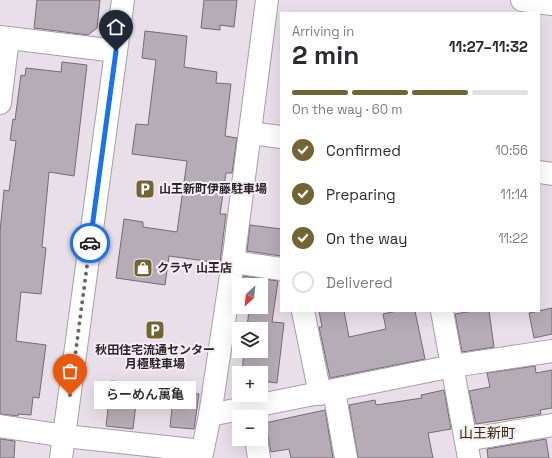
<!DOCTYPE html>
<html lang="en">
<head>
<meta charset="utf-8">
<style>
	body { margin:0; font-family:"Space Grotesk","Noto Sans JP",sans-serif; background:#f7f7f7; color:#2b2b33; height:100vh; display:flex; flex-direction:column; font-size:15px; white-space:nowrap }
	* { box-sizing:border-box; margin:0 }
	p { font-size:13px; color:#7c7c81 }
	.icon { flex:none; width:22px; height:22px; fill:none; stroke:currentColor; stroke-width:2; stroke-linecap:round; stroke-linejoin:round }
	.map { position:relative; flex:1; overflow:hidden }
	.drawer { position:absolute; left:280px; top:12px; width:260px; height:300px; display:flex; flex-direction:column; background:#fff; border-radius:0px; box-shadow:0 4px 16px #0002 }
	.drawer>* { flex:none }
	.needle { width:26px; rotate:207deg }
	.buttons { position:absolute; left:232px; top:278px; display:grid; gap:8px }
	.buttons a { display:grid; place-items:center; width:36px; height:36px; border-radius:0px; background:#fff; box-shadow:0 4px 16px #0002; font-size:20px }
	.pin { position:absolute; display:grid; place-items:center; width:34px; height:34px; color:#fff; margin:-41px -17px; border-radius:50% 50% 50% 0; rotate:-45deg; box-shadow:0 0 4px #0007 }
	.pin .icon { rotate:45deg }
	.courier { position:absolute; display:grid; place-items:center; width:40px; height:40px; margin:-20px; border:3px solid #1a73e8; border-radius:50%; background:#fff; color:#222; box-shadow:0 1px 5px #0007 }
	.bubble { position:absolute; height:28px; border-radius:0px; background:#fff; box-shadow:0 4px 16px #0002; font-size:13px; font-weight:600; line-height:28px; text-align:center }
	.headline em { font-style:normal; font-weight:600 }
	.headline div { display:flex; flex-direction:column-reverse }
	.headline { display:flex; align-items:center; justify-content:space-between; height:68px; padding:0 12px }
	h1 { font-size:26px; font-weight:600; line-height:30px }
	.bar { display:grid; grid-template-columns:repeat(4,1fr); gap:6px 4px; align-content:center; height:48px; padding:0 12px }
	.bar i { height:5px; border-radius:3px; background:#e1e1e2 }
	.bar .current { background:#726532 }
	.bar p { grid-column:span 4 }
	ol { padding:0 12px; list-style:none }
	li { display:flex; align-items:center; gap:12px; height:44px }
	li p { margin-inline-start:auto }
	li .icon { padding:4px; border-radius:50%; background:#726532; color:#fff; stroke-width:4 }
	li:last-child { color:#7c7c81 }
	li i { width:22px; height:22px; border:2px solid #e1e1e2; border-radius:50% }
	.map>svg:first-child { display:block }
	.building { fill:#b5acb5; stroke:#746c74 }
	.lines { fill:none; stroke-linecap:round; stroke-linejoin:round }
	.minor-casing { stroke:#a79fa7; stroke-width:24 }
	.minor { stroke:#fff; stroke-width:22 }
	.done { stroke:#6b666b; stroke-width:4; stroke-dasharray:0 7.2 }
	.route { stroke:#1a73e8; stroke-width:5 }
	.labels { text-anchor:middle; stroke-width:4; stroke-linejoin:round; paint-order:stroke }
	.poi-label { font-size:12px; font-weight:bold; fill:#282528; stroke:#f5ecf5; text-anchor:start }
	.quarter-label { font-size:14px; fill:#352c00; stroke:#f5ecf5 }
</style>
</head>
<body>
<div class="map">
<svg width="552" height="458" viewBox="0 0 552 458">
	<rect width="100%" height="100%" fill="#e8dfe8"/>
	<g class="building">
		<path d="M37,0H100L97,28L88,35L34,28Z"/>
		<path d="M204,0H237L234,27L220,25V30L201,28Z"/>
		<path d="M145,31L187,36L184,67L217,72L216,83L231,84L225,136L237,138L232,173H226L220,214H226L220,263L169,256L165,285L116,278L124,219L143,222V227L177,232L187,161L132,154L136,124L148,125L156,60L142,58Z"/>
		<path d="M62,62L87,65L74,176L49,172L42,247L46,248L41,294L21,292L16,341L46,345L39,398L33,397L31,415L18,414V416L0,414V232L4,190L9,191L16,141L10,140L13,119L15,120L21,75L25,76L26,68L61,72Z"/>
		<path d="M250,225L281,229V256L247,251Z"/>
		<path d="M244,276L278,281L272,322L284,323L277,383L261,381V373H242L244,351H261V329H247L249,309L239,307H261V285H242Z"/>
		<path d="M552,308V334L534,338L529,313Z"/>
		<path d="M319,311H344L349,337L386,329L383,314L397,311H415L425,359L330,378L319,327H322Z"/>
		<path d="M473,311H489L494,347L462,352L455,314Z"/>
		<path d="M535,366L536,373L552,370V408L540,410L541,414L476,424L469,391L490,387L487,373Z"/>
		<path d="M111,381L146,384V382L168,384L167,390L199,394L194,429L170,427L172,408L136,404L133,429L106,426Z"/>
		<path d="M444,390L451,429L428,433L433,458H358L349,405L375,400L376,405L422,398L421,395Z"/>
		<path d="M325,410L333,458H291L289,449L271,452L265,423Z"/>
		<path d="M0,439L15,441L14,458H0Z"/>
		<path d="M546,439L549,458H488L487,449Z"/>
	</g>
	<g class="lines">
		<g class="minor-casing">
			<g id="minor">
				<path d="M522,0L552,4"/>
				<path d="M0,37L116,51"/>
				<path d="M0,103L8,38"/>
				<path d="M250,133L281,137"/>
				<path d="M539,172L552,174"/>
				<path d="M233,262L281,269"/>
				<path d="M303,311L320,394"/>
				<path d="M442,311L469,458"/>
				<path d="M334,391L346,458"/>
				<path d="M210,415L453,366L552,351"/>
				<path d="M0,426L65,436L202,451"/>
				<path d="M256,439L259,458"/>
				<path d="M466,440L552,425"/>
				<path d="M61,458L123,0"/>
				<path d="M201,458L210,415L233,262L267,0"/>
			</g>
		</g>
		<use href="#minor" class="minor"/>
	</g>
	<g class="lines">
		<path class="done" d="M70,395L90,243"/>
		<path class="route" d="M90,243L116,51"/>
	</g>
	<defs>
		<g id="parking-square" transform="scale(1)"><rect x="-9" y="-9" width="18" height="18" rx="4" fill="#726532" stroke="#f5ecf5"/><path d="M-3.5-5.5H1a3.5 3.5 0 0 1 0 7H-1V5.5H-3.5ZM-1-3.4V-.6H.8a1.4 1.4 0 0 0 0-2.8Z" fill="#fff"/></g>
		<g id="shop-square" transform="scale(1)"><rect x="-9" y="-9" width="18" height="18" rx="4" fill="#726532" stroke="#f5ecf5"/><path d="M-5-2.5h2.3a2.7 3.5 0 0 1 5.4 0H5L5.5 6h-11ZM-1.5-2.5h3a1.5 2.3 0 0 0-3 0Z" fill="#fff"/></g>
	</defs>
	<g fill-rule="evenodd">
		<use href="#parking-square" x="145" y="189"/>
		<use href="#shop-square" x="143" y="268"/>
		<use href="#parking-square" x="155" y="330"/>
	</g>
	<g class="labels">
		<g class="poi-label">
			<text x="159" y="193">山王新町伊藤駐車場</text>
			<text x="157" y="272">クラヤ 山王店</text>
			<text x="155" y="354" text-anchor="middle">秋田住宅流通センター<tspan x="155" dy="14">月極駐車場</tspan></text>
		</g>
		<g class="quarter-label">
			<text x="487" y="438">山王新町</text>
		</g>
	</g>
</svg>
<div class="buttons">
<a><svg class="needle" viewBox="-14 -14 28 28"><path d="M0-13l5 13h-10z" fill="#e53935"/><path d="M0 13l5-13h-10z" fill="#7c7c81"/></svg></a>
<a><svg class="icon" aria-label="layers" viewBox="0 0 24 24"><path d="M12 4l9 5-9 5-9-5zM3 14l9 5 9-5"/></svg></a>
<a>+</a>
<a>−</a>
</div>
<div class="pin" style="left:70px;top:395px;background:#ea580c"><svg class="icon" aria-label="bag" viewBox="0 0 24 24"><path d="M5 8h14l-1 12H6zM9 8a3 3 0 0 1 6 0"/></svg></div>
<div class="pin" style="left:116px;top:51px;background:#1f2937"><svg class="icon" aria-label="home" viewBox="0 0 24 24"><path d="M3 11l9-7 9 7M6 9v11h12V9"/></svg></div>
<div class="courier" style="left:90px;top:243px"><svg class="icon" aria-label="car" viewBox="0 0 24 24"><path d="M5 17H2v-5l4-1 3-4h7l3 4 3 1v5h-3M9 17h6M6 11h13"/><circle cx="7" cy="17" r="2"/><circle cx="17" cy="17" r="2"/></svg></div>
<div class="bubble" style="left:94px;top:381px;width:102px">らーめん萬亀</div>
<section class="drawer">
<div class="headline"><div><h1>2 min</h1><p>Arriving in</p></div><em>11:27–11:32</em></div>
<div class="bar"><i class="current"></i><i class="current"></i><i class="current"></i><i></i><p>On the way · 60 m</p></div>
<ol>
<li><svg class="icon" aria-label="check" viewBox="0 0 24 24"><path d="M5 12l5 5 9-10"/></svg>Confirmed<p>10:56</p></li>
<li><svg class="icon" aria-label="check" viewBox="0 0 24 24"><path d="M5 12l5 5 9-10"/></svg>Preparing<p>11:14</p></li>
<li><svg class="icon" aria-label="check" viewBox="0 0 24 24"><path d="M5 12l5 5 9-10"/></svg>On the way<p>11:22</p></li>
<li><i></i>Delivered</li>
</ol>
</section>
</div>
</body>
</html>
